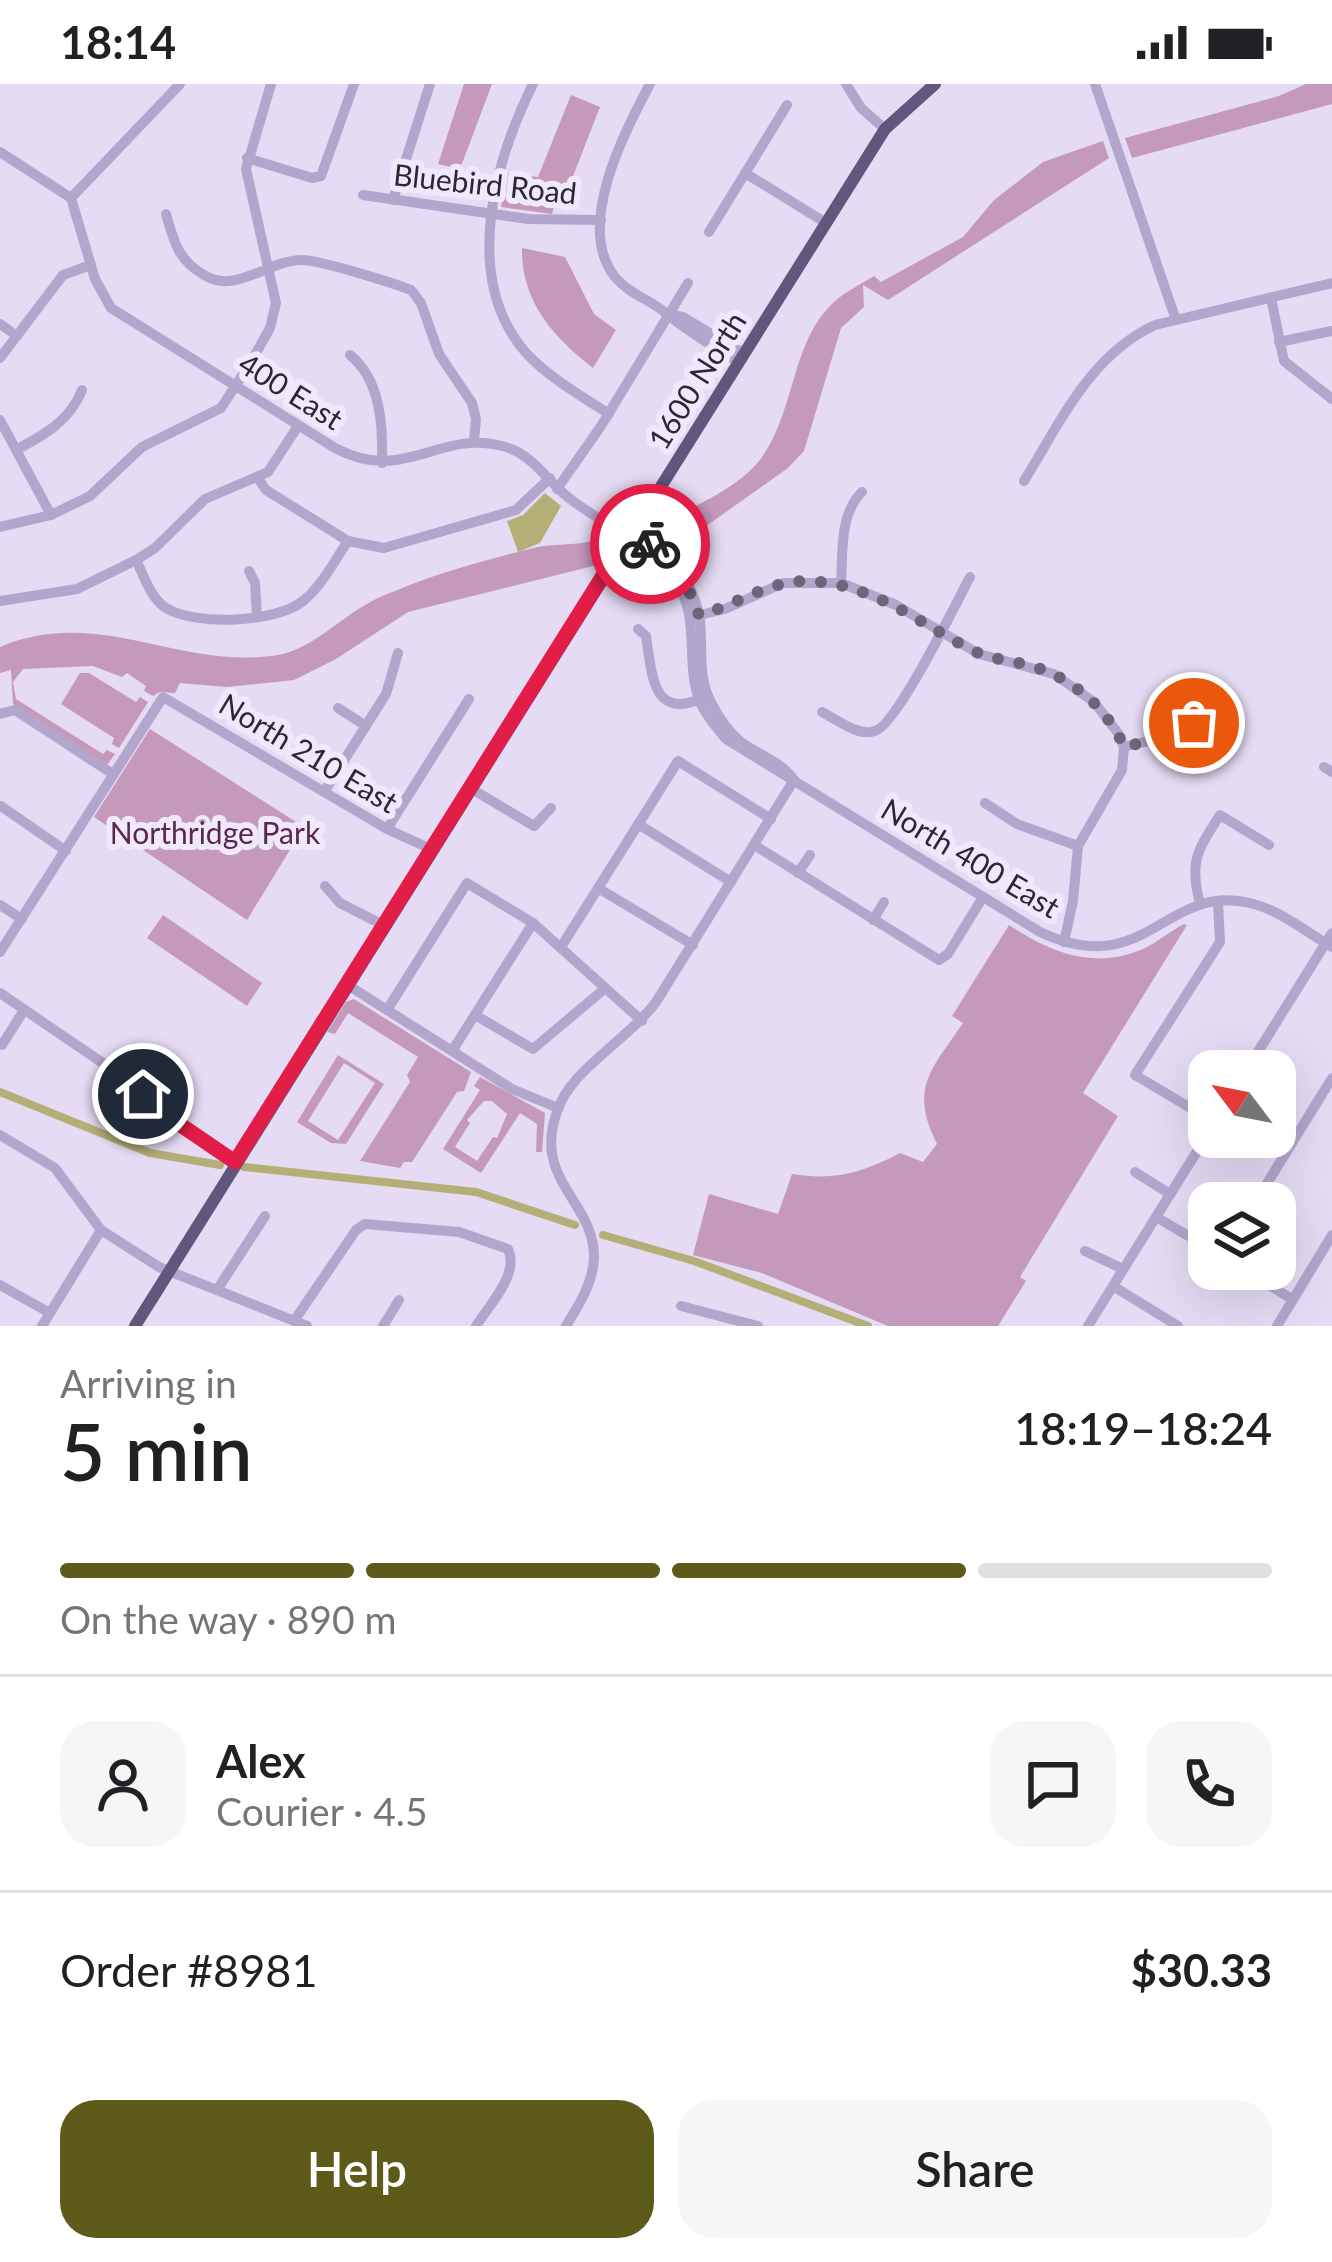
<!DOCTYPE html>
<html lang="en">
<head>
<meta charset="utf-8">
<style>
	body { margin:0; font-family:Lato,sans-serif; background:#f6f6f6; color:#202124; height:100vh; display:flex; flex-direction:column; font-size:45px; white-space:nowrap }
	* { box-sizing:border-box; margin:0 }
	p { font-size:39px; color:#757577 }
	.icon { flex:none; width:66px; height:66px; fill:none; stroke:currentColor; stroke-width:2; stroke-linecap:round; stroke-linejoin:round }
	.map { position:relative; height:1242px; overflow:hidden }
	.drawer { display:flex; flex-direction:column; background:#fff; flex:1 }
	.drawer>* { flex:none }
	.needle { width:78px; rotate:302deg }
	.fabs { position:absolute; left:1188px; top:966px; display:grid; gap:24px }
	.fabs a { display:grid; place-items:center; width:108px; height:108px; border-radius:24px; background:#fff; box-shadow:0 12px 48px #0002; font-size:60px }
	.pin { position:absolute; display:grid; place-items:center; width:102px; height:102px; color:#fff; margin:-51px; border:6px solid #fff; border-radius:50%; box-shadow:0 3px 12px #0007 }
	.courier { position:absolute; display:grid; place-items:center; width:120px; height:120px; margin:-60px; border:9px solid #e11d48; border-radius:50%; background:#fff; color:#222; box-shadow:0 3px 15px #0007 }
	.overview em { font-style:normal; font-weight:600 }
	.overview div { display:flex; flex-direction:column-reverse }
	.overview { display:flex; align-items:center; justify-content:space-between; height:204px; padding:0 60px }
	h1 { font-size:78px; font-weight:600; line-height:90px }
	.bar { display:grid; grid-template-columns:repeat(4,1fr); gap:18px 12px; align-content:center; height:144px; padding:0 60px }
	.bar i { height:15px; border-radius:9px; background:#e0e0e0 }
	.bar .active { background:#5e5a19 }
	.bar p { grid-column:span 4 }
	.line { display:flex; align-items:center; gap:30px; padding:0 60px; border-top:3px solid #e0e0e0 }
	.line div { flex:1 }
	.round { display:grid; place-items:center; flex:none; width:126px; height:126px; border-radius:36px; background:#f6f6f6 }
	.primary-button { display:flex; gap:24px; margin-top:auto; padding:24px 60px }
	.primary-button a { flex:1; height:138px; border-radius:36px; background:#5e5a19; color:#fff; font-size:48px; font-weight:600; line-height:138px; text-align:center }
	.primary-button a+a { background:#f6f6f6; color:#202124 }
	.status { display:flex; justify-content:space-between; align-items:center; height:84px; padding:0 60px; background:#fff; direction:ltr }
	.status svg { height:33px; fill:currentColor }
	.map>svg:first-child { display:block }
	.green { fill:#c599bb; fill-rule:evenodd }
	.water { fill:#b4af77 }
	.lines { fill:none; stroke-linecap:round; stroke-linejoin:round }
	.canal { stroke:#b4af77; stroke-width:8 }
	.minor { stroke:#b3a6cd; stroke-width:10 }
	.major { stroke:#5f577c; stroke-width:12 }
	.done { stroke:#6c667a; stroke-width:12; stroke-dasharray:0 21.6 }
	.route { stroke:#e11d48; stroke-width:15 }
	.labels { text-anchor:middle; stroke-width:12; stroke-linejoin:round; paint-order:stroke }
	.street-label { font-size:30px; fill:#2b2739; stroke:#f0e8fb }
	.park-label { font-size:30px; fill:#59294d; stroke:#f0e8fb }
</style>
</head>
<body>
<div class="status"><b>18:14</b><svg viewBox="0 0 49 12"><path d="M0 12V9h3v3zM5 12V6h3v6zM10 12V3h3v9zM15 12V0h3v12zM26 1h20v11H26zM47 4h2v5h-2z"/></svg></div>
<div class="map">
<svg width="1332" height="1242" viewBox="0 0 1332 1242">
	<rect width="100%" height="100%" fill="#e5dbf4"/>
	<g class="green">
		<path d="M464,0H492L460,85L438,80Z"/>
		<path d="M1306,0H1332V20L1132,74L1125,54L1279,12Z"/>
		<path d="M571,11L600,23L568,105L559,103L552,130L501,123L506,89L538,93Z"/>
		<path d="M1103,57L1109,74L888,216L863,201L864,223L841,244L804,367L788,384L671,467L639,447C677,431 733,409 759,377C796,330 790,258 834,218C845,208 861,200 874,192L881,198L963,153L994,116L1043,78Z"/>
		<path d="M522,164L565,173L594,230L616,246L593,284C553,253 521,217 522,164Z"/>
		<path d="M610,451L612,458L597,481L408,528L336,575L294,596L227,603L180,599L175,609L160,608L153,612L144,607L146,602L127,589L122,593L93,582L23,585L13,598L16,615L103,670L107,666L115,670L107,681L13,620L11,586L0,589V563C98,521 180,587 278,571C309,566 339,536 365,521C378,513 393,508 407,502C447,486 496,473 538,463C561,459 590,462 610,451Z"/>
		<path d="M80,589H89L136,618L140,613L148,618L119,664L112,660L114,654L61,620Z"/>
		<path d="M150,645L304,743L247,836L94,733Z"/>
		<path d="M163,831L262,899L247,922L147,854Z"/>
		<path d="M1184,840L1187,841L1083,1009L1118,1032L1020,1193L1026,1197L998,1242H888L762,1189L693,1171L709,1110L778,1130L792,1090C834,1097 862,1089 900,1069L923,1078L937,1060C909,1004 931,986 963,939L952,932L1009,841C1051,869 1094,886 1143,865C1158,858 1170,847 1184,840Z"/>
		<path d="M354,915L471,988L464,1007L457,1008L412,1078H404L400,1084L360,1077L410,998L407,991L418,973L348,929L335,950L327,948L346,918Z"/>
		<path d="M338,971L384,1000L346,1060L331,1059L297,1038ZM344,979L375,999L338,1056L308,1037Z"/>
		<path d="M480,993L545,1029L542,1068H536L537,1040L520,1029L481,1089L443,1065L480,1006L474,1002ZM484,1017H492L507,1030L497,1054L493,1053L477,1077L455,1063L470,1039L467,1036Z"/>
	</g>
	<path class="water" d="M545,409L561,422L540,459L518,468L507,437L523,431Z"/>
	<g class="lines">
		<g class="canal">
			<path d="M0,1008L150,1069L220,1081"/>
			<path d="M244,1083L476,1108L575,1141"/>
			<path d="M603,1151L694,1177L868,1242"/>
		</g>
		<g class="minor">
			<path d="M533,0C494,79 461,196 527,270C550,294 581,312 609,330"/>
			<path d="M650,0C624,48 575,143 615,193C630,211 652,216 668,231C690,249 714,263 738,278"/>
			<path d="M846,0L861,24L885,45"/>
			<path d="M1095,0L1176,236"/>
			<path d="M0,68L71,114L95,195L111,224L335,364C404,401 439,345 502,362C535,370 547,399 573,417C607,442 647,460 674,495C702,531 684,578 700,618C706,632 717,644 726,655L1040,848C1147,898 1164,799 1250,819C1280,826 1306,848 1332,863"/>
			<path d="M247,74L312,94L321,92L354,0"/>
			<path d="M745,89L826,139"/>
			<path d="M363,111L528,135L601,136"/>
			<path d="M71,114L180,0"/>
			<path d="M393,116L430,0"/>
			<path d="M166,130C174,158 178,176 204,191C236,211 268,176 302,176C320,176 393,199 411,206L421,219L439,270L472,319L476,335L474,357"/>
			<path d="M709,148L787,21"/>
			<path d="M1271,214L1284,277L1332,315"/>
			<path d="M668,230L683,233L743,269"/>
			<path d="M0,240L17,252"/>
			<path d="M1279,258L1332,247"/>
			<path d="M350,271C381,296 383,342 382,379"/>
			<path d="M0,274L63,191L91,181"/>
			<path d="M0,336L51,431"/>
			<path d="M16,366C44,351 70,337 82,306"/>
			<path d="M258,394L266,406L348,457L384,464L516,426L550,394"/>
			<path d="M1024,397C1060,339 1090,271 1155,241L1332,199"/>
			<path d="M557,405L601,342L688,199"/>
			<path d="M0,443L51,431L90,412L142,363L221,324L251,278L270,244L276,219L246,85L271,0"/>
			<path d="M631,453C667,462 695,500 700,537C703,565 697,594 712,620C719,634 729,648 741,658C759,671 782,678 794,696"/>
			<path d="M136,476C144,492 151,515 166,524C195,542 276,539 303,517C322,502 334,477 348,457"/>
			<path d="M249,487L255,499L257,533"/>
			<path d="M841,499C843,470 839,430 862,408"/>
			<path d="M0,517L77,505L136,476L155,464L205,415L268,388L298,342"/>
			<path d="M691,533L725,525L783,499H841L896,521L979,570L1054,590L1094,618L1118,649L1124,663L1122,686L1078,762L1073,817L1064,858"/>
			<path d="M638,545L646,552C652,589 652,639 704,613"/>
			<path d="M338,624L366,642"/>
			<path d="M822,628C836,635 858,653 875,647C897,641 956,519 970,493"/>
			<path d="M0,630L15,626L113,690"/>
			<path d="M1124,663L1172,651L1216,627"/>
			<path d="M1324,683L1332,688"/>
			<path d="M470,704L534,742L551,724"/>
			<path d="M324,708L386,610L398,569"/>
			<path d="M985,719L1017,740L1078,762"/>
			<path d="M1,722L66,767"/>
			<path d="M638,740L731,798"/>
			<path d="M387,745L469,615"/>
			<path d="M754,761L939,876L948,870L983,813"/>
			<path d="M798,789L810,771"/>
			<path d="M325,802L340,819L383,841"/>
			<path d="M598,804L693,861"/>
			<path d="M1200,820C1189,777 1197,767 1220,731L1269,761"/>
			<path d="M0,821L22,835"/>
			<path d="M873,836L884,818"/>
			<path d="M561,863L678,677L771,735"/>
			<path d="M0,868L163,613L387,745L431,765"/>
			<path d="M346,900L512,1005L558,1024"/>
			<path d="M0,909L113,986L166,1031L235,1079"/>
			<path d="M387,926L467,799L533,839L642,937"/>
			<path d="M475,931L533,965L603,906"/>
			<path d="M2,961L24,926"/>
			<path d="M452,967L533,839"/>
			<path d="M1246,987L1332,849"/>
			<path d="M1209,1035L1135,991L1220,858L1218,818"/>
			<path d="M0,1051L55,1084L101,1146L159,1183L307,1242"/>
			<path d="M1135,1088L1170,1110"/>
			<path d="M1255,1119L1332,994"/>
			<path d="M1156,1133L1209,1164"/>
			<path d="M1085,1167L1123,1185"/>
			<path d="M1243,1185L1292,1215"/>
			<path d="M0,1201L50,1229"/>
			<path d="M1113,1202L1178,1242"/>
			<path d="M217,1206L265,1132"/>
			<path d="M681,1222L758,1242"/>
			<path d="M294,1237L356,1146L365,1140L459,1148L508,1165C520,1190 489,1221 476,1242"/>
			<path d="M42,1242L101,1146"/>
			<path d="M383,1242L399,1216"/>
			<path d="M566,1242C579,1221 593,1199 594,1174C595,1115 526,1094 561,1018C578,982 630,953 656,918L794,696"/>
			<path d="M1088,1242L1209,1048"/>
			<path d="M1277,1242L1332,1151"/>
		</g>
		<path class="major" d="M135,1242L885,45L935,0"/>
	</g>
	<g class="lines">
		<path class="done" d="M650,460L683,492L699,531C735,522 767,497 805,497C868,498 912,534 966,563C985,574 1007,576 1028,581C1070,592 1107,623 1124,663L1172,651L1194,639"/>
		<path class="route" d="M143,1010L166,1031L235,1078L628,452L650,460"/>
	</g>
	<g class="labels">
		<g class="street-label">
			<text transform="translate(485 101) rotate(6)" y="10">Bluebird Road</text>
			<text transform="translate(698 297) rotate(-58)" y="10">1600 North</text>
			<text transform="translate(290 308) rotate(32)" y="10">400 East</text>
			<text transform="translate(308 670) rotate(31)" y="10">North 210 East</text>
			<text transform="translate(970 775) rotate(31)" y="10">North 400 East</text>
		</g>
		<g class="park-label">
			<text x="215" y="760">Northridge Park</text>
		</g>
	</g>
</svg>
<div class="fabs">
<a><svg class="needle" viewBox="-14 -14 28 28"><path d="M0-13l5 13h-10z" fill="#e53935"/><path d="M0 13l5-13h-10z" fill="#757577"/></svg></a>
<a><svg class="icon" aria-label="layers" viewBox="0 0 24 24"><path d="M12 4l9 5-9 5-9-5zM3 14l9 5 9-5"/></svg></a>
</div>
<div class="pin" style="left:1194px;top:639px;background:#ea580c"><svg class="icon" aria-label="bag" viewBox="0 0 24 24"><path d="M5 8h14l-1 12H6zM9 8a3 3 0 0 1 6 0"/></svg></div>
<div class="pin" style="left:143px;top:1010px;background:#1f2937"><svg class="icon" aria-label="home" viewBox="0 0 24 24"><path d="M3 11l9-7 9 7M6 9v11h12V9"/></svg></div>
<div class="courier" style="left:650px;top:460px"><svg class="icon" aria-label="bike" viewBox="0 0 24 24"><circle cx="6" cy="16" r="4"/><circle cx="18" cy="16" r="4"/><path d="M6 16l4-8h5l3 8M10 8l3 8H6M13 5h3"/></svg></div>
</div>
<section class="drawer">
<div class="overview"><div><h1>5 min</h1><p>Arriving in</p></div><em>18:19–18:24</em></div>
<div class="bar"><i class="active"></i><i class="active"></i><i class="active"></i><i></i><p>On the way · 890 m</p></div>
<div class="line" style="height:216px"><a class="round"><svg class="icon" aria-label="person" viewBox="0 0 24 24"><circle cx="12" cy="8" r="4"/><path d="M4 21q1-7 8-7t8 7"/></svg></a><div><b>Alex</b><p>Courier · 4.5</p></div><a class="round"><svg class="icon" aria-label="chat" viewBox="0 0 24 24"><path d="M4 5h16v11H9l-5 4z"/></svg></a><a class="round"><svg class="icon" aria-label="phone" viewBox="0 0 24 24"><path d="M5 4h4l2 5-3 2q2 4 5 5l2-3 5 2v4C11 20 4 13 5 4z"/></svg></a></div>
<div class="line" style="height:156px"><div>Order #8981</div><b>$30.33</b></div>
<div class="primary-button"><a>Help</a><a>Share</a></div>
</section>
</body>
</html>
